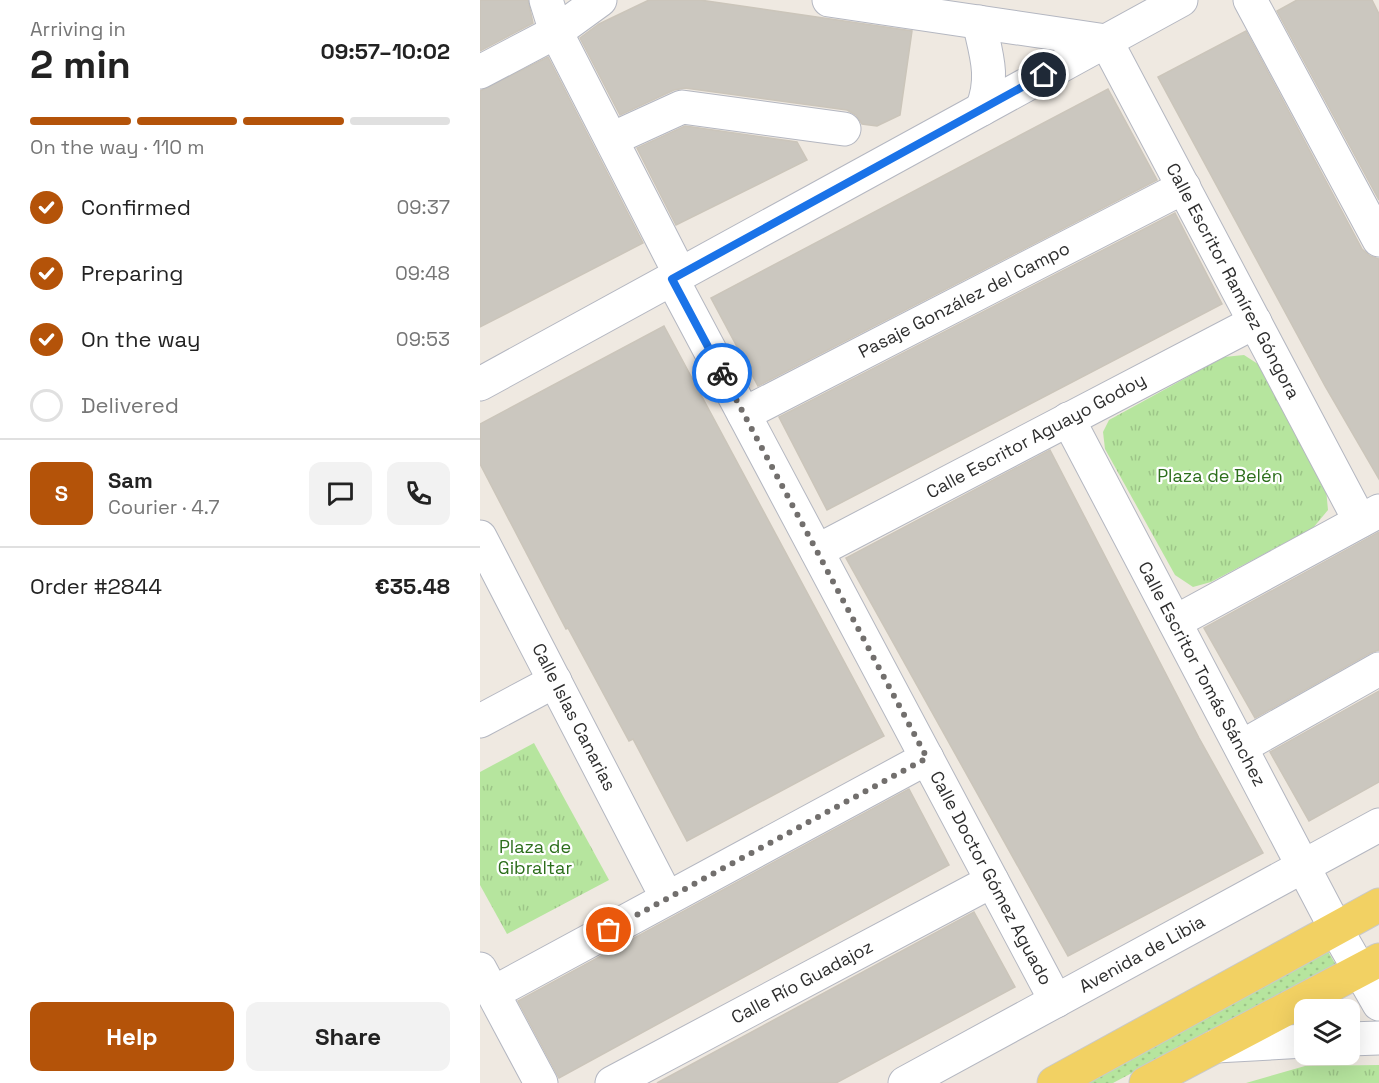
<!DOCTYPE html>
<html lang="en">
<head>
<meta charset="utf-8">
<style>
	body { margin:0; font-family:"Space Grotesk",sans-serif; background:#f2f2f2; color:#222; height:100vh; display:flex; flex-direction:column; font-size:22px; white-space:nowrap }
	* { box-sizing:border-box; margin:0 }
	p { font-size:20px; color:#767676 }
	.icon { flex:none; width:33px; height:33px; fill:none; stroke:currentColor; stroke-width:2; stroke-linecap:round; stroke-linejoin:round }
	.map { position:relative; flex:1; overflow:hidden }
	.panel { display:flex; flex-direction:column; background:#fff; width:480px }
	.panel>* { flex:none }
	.fabs { position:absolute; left:814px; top:999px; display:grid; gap:12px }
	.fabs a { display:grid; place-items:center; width:66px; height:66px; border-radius:12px; background:#fff; box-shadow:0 6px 24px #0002; font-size:30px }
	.pin { position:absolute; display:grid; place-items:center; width:51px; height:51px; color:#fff; margin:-26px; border:3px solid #fff; border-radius:50%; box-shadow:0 2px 6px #0007 }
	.courier { position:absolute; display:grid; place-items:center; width:60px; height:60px; margin:-30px; border:4px solid #1a73e8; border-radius:50%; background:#fff; color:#222; box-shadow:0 2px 8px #0007 }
	.summary em { font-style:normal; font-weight:700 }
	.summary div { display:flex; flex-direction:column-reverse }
	.summary { display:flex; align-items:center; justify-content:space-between; height:102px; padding:0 30px }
	h1 { font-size:39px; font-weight:700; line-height:45px }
	.bar { display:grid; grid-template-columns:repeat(4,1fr); gap:9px 6px; align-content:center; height:72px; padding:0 30px }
	.bar i { height:8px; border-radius:4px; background:#e0e0e0 }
	.bar .on { background:#b45309 }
	.bar p { grid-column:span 4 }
	.line { display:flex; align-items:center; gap:15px; padding:0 30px; border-top:2px solid #e0e0e0 }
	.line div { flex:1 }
	.round { display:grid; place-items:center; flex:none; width:63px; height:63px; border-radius:12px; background:#f2f2f2 }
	ol { padding:0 30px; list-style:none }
	li { display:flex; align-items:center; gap:18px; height:66px }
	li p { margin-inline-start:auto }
	li .icon { padding:6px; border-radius:50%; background:#b45309; color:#fff; stroke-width:4 }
	li:last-child { color:#767676 }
	li i { width:33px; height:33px; border:3px solid #e0e0e0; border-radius:50% }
	.primary-button { display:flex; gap:12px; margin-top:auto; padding:12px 30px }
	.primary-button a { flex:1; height:69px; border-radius:12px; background:#b45309; color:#fff; font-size:24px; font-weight:700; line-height:69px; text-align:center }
	.primary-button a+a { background:#f2f2f2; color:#222 }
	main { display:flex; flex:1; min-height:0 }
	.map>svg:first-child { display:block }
	.grass { fill:url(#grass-dots) }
	.park { fill:url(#park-tufts) }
	.building { fill:#cbc7bf; stroke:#cbc5ba; stroke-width:1.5 }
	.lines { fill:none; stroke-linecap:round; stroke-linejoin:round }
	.minor-casing { stroke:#b4b7c1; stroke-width:35 }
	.major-casing { stroke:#c9c9c9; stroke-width:35 }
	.minor { stroke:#fff; stroke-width:33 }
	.major { stroke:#f2d163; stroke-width:33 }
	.done { stroke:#726f6d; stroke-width:6; stroke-dasharray:0 10.8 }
	.route { stroke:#1a73e8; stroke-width:8 }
	.labels { text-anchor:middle; stroke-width:4.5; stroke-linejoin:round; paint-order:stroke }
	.street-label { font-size:18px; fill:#2e2e2e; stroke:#fff }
	.park-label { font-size:18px; fill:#2c6e1b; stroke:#fff }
</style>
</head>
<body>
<main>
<section class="panel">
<div class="summary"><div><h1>2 min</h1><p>Arriving in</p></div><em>09:57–10:02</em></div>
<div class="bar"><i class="on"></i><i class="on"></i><i class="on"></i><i></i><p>On the way · 110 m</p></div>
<ol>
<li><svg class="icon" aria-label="check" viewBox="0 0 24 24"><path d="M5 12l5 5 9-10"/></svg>Confirmed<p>09:37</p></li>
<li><svg class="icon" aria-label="check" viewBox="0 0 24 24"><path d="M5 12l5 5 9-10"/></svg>Preparing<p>09:48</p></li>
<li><svg class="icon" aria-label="check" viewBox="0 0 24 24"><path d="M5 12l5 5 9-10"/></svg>On the way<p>09:53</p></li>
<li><i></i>Delivered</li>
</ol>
<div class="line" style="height:108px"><b class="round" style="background:#b45309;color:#fff">S</b><div><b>Sam</b><p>Courier · 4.7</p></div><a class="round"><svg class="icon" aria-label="chat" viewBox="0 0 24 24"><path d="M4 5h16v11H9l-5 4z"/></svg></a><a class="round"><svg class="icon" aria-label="phone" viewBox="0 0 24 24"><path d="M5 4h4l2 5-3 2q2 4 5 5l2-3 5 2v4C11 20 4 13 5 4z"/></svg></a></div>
<div class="line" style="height:78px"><div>Order #2844</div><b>€35.48</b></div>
<div class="primary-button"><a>Help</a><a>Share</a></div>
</section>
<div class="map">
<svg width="899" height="1083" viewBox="0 0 899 1083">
	<defs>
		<pattern id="grass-dots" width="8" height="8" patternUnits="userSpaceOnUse" patternTransform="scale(1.5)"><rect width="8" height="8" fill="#b6e59e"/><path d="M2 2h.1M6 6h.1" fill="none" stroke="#9dc588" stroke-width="1.8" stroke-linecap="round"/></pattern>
		<pattern id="park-tufts" width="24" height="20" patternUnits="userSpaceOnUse" patternTransform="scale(1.5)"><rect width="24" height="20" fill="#b6e59e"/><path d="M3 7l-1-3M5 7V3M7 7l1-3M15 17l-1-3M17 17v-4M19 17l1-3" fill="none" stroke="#9dc588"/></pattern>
	</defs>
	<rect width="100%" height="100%" fill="#efe9e1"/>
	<path class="grass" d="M846,948L856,965L633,1083H602Z"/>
	<g class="park">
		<path d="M764,355L781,366L846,489L848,510L833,528L731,582L713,587L695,575L625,449L623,432L629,420L744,357Z"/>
		<path d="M54,743L129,880L27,934L0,885V772Z"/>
		<path d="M899,1065V1083H766L825,1066Z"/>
	</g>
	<g class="building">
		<path d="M0,0H48L53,23L0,51Z"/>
		<path d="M169,0H220L432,31L420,115L397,126L382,124L376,115L367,110L205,88L194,90L140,115L100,38L119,24Z"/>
		<path d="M817,0H892L899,14V200L797,11Z"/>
		<path d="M766,31L882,249L890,256L899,259V479L845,386L678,77Z"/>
		<path d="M68,57L163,243L0,327V91Z"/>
		<path d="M628,89L677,180L278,386L231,298Z"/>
		<path d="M205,126L317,142L327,160L196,225L157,148Z"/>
		<path d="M695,213L742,304L347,510L299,417Z"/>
		<path d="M184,326L404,736L207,841L153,739L149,741L88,628L86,629L0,464V424Z"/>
		<path d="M570,450L719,738L783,853L588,956L366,558Z"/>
		<path d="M899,532V650L890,653L775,718L724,628Z"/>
		<path d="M899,691V782L829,821L790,752Z"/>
		<path d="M429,789L469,865L79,1078L38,1001Z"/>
		<path d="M494,912L535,987L356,1083H177Z"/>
	</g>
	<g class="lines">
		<g class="minor-casing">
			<g id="minor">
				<path d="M66,0L76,32L200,274"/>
				<path d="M349,0L626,41"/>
				<path d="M770,0L899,240"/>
				<path d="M499,22C506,54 515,77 502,109"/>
				<path d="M626,41L880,521"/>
				<path d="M0,72L76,32L120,0"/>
				<path d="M132,139L202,107L364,129"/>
				<path d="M192,279L576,1001"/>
				<path d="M0,384L701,0"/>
				<path d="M264,414L704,187"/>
				<path d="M588,419L856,929L899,1004"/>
				<path d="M0,537L187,898"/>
				<path d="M337,551L775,322"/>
				<path d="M695,622L899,511"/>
				<path d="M0,721L75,681"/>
				<path d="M761,747L899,669"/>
				<path d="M0,969L61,1083"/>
				<path d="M13,993L447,758"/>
				<path d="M870,1039L899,1038"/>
				<path d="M736,1046L825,1041"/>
				<path d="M132,1083L512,881"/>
				<path d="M425,1083L899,825"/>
			</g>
		</g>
		<g class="major-casing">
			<g id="major">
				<path d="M574,1083L899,905"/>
				<path d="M666,1083L899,960"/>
			</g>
		</g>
		<use href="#minor" class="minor"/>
		<use href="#major" class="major"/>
	</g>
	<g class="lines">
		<path class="done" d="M129,930L447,758L242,373"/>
		<path class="route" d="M242,373L192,279L564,75"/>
	</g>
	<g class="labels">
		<g class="street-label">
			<text transform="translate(753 281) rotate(62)" y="6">Calle Escritor Ramírez Góngora</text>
			<text transform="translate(484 300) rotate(-27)" y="6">Pasaje González del Campo</text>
			<text transform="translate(556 436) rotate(-28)" y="6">Calle Escritor Aguayo Godoy</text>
			<text transform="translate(722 674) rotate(62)" y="6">Calle Escritor Tomás Sánchez</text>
			<text transform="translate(94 717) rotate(63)" y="6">Calle Islas Canarias</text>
			<text transform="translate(511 878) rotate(62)" y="6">Calle Doctor Gómez Aguado</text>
			<text transform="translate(662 954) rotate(-29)" y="6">Avenida de Libia</text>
			<text transform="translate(322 982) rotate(-28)" y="6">Calle Río Guadajoz</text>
		</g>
		<g class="park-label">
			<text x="740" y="482">Plaza de Belén</text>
			<text x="55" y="853">Plaza de<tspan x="55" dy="21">Gibraltar</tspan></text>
		</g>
	</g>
</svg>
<div class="fabs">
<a><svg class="icon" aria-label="layers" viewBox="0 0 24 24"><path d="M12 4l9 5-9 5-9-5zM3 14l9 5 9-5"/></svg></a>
</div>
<div class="pin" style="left:129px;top:930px;background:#ea580c"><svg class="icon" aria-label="bag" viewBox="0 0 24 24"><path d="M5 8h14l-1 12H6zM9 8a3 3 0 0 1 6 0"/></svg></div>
<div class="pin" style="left:564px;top:75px;background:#1f2937"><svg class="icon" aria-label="home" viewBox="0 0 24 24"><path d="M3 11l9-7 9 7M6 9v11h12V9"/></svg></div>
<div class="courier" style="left:242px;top:373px"><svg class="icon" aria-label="bike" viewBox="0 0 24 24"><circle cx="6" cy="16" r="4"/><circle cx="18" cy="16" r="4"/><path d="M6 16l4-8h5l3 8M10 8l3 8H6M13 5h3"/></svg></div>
</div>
</main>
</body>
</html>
